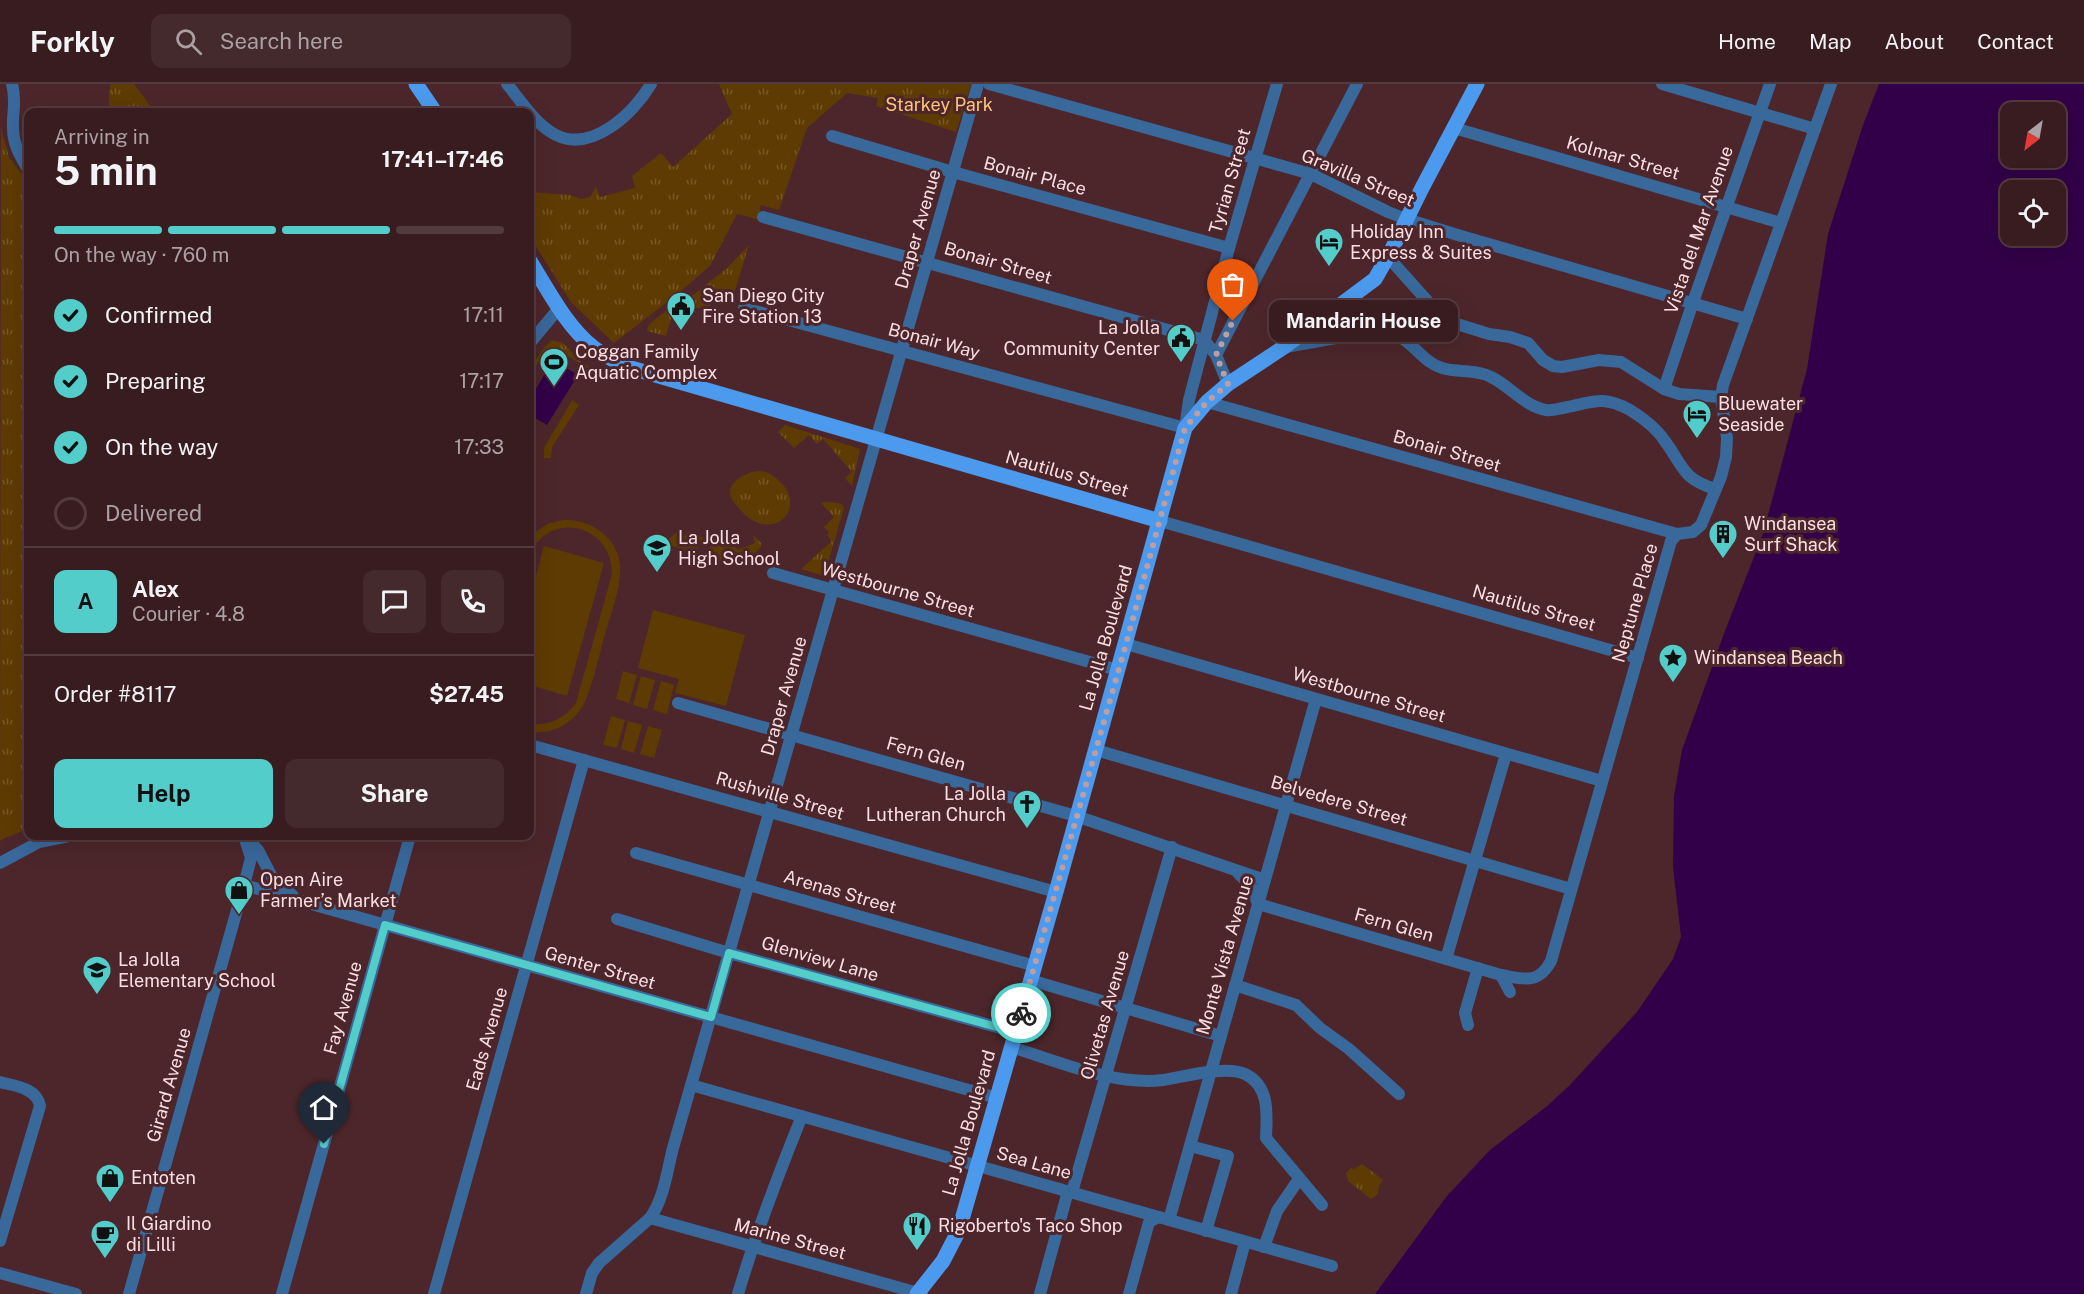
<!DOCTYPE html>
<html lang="en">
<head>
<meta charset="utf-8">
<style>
	body { margin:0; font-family:"Public Sans",sans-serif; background:#44292d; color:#f1f3f6; height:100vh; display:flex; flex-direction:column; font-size:22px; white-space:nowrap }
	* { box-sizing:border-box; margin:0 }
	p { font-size:20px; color:#aba1a5 }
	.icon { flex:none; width:33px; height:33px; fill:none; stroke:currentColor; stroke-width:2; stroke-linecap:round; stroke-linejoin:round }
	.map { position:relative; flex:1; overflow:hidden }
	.drawer { position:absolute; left:24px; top:24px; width:510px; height:732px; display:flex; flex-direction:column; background:#391c20; border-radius:12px; box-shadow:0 6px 24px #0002,0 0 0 2px #533a3e }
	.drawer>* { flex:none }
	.needle { width:39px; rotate:211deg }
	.buttons { position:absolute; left:2000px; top:18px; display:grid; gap:12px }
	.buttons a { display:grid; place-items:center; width:66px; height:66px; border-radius:12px; background:#391c20; box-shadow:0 6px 24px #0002,0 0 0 2px #533a3e; font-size:30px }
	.pin { position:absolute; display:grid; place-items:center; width:51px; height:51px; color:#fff; margin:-62px -26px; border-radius:50% 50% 50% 0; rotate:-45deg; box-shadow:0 0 6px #0007 }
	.pin .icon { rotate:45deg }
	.courier { position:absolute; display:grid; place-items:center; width:60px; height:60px; margin:-30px; border:4px solid #53cdc9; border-radius:50%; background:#fff; color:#222; box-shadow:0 2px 8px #0007 }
	.bubble { position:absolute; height:42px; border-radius:12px; background:#391c20; box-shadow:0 6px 24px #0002,0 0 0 2px #533a3e; font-size:20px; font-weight:700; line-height:42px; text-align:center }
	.overview em { font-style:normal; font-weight:700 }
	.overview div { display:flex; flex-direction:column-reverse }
	.overview { display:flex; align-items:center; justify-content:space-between; height:102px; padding:0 30px }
	h1 { font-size:39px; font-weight:700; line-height:45px }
	.bar { display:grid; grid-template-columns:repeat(4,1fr); gap:9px 6px; align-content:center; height:72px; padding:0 30px }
	.bar i { height:8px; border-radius:4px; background:#533a3e }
	.bar .selected { background:#53cdc9 }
	.bar p { grid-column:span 4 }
	.line { display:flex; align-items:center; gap:15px; padding:0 30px; border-top:2px solid #533a3e }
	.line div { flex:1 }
	.round { display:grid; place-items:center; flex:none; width:63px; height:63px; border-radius:12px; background:#44292d }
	ol { padding:0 30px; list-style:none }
	li { display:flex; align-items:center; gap:18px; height:66px }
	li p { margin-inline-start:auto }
	li .icon { padding:6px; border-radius:50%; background:#53cdc9; color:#111; stroke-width:4 }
	li:last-child { color:#aba1a5 }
	li i { width:33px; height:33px; border:3px solid #533a3e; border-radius:50% }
	.action { display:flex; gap:12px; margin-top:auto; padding:12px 30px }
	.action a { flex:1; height:69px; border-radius:12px; background:#53cdc9; color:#111; font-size:24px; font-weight:700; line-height:69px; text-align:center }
	.action a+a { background:#44292d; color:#f1f3f6 }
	header { display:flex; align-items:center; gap:36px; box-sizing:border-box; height:84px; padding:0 30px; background:#391c20; border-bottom:2px solid #533a3e }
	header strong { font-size:28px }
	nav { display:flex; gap:33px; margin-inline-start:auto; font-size:21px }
	.search { width:420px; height:54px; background:#44292d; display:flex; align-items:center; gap:15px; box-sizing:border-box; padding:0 21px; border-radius:12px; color:#aba1a5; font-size:22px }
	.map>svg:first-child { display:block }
	.grass { fill:url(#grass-tufts) }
	.garden { fill:#5e3b02 }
	.water { fill:#320048; fill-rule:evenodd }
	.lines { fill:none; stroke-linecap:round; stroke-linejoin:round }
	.minor { stroke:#39689b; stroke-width:12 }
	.major { stroke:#4c9aed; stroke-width:15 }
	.done { stroke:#bd9ea2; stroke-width:6; stroke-dasharray:0 10.8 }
	.route { stroke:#53cdc9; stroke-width:8 }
	.labels { text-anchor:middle; stroke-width:6; stroke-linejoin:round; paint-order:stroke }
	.park-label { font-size:18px; fill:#fcc47d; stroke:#4c262b }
	.street-label { font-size:18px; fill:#fadfe2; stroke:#4c262b }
	.poi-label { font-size:18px; fill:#fadfe2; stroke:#4c262b; text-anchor:start }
</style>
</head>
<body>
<header>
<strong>Forkly</strong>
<div class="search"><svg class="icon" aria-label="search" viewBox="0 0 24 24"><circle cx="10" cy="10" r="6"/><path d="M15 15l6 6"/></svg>Search here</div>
<nav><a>Home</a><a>Map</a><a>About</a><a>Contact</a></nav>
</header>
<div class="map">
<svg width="2084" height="1210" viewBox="0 0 2084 1210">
	<defs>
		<pattern id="grass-tufts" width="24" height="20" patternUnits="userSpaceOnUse" patternTransform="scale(1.5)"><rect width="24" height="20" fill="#5e3b02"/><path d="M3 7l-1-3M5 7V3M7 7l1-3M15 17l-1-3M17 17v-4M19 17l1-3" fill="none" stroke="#765727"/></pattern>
	</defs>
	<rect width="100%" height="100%" fill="#4c262b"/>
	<g class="grass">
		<path d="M111,0H134L155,28H109V8Z"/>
		<path d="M719,0H971L956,48L876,22L878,14L847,9L807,44L779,126L761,121L757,135L737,130L710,182L675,212L614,259L571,218L530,153V108L570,111L581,115L590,113L596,103L600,113L635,104L632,92L661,69L673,83L732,30Z"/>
		<path d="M1,44L9,73L28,98V745L0,756Z"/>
		<path d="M749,161L732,216L712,215L709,224H696L672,232L666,252L647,247L648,242L654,236L680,216L693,211L727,184Z"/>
		<path d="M552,256L563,259L581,278L600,289L597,294L591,290L592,287L555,264L546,265L530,292C531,281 543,263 552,256Z"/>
		<path d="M785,341L860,365L852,402L845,394L852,388L823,355L817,360L809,351L794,364L778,348Z"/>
		<path d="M758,387C766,387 772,390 778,396C804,417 785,450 756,438C749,435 743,429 738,423C719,405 738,390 758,387Z"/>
		<path d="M830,418L842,420L844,424L824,492L801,485L832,457L827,451L829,448L824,443L834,433L821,419Z"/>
		<path d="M678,447L685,452L689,447L694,451L696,449L705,456L698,463L696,470L670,461L669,455Z"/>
		<path d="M753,451L761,459V463L740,482L706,474L708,465L720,454L730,463L733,460L738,466L755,459Z"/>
		<path d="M1362,1080L1383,1096L1379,1102L1378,1110L1371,1115L1348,1097L1346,1089L1351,1084L1354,1085Z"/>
	</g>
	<g class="garden">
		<path d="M572,316L579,321L552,363L551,374H544V364Z"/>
		<path d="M563,436C595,435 624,458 620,492C618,513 609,534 604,554C598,576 593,599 584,620C572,640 554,650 531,648L530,640C549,642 564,635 576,619L612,490C612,441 551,425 530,470V445L537,447L547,440Z"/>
		<path d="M544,462L604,479L567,612L530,601V515Z"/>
		<path d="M653,526L745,551L726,622L675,609L679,595L638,584Z"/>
		<path d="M623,587L637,591L629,619L616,615Z"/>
		<path d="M641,592L655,596L647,625L633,621Z"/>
		<path d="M661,597L674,601L667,630L653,626Z"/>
		<path d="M611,632L625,636L617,664L603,661Z"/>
		<path d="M628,637L642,641L634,669L621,665Z"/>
		<path d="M648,642L662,646L654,674L640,670Z"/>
	</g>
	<g class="water">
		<path d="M1879,0H2084V1210H1375L1447,1112L1490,1066L1546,1023L1569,1002L1637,928L1673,875L1681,853L1673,783L1674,712L1682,666L1725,547L1763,450L1807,285L1828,150L1863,41ZM2010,28H2055V74H2010ZM2010,106H2055V152H2010Z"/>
		<path d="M553,276L578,291L547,341L530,331V315Z"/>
	</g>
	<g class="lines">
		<g class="minor">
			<path d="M12,0C17,19 12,27 13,44C13,60 20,72 28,85"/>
			<path d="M507,0C521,17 536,41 556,51C592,69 634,29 651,0"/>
			<path d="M989,0L1311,90L1388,128L1406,135L1461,152L1747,235"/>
			<path d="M1662,0L1815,45"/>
			<path d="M1454,44L1781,139"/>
			<path d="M832,52L953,88L1229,164"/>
			<path d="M763,133L1204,256L1216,271"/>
			<path d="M1388,173L1439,230L1457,240L1489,250L1510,253L1528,259L1543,276L1553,282L1562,283L1599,276L1621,278L1664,305L1679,310L1721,313"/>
			<path d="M744,224L1185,344L1189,316L1229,164L1277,0"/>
			<path d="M530,259L559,224"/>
			<path d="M1285,263C1307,260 1378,244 1394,250C1413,257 1422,278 1442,284C1458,289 1476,285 1491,293C1510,302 1524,322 1546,326C1553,327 1561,324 1568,323C1595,317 1604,312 1630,326C1643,334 1659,347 1667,360C1684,384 1683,395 1715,405"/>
			<path d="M1228,300L1216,271L1357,0"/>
			<path d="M1664,305L1693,218L1770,0"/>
			<path d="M1207,318L1677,450"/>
			<path d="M1160,437L1638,574"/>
			<path d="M773,489L1118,586"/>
			<path d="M1126,560L1602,697"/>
			<path d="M678,619L1076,732L1265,796"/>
			<path d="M530,661L1056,808"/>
			<path d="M1096,666L1571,805"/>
			<path d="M247,754L258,766L272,793L293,812"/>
			<path d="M636,769L1035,882"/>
			<path d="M0,779L39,758L69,752"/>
			<path d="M1238,789L1251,802L1258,820"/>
			<path d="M244,801L997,1014"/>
			<path d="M1258,820L1501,891C1524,895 1538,901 1551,877L1671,457L1677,450L1693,448L1701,441L1721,393L1726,373L1727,354L1721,313L1723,301L1831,0"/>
			<path d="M617,835L729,869L1015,948"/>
			<path d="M1446,875L1506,670"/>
			<path d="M1501,891L1510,908"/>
			<path d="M1030,896L1221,952"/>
			<path d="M1235,901L1296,921L1320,944L1349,965L1399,1010"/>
			<path d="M1468,941L1465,929L1478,884"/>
			<path d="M1011,963C1057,977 1114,1002 1163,996C1183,993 1226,981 1245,990C1270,1002 1267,1030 1266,1054L1322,1121"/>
			<path d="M0,998C15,1002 37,1004 40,1022L0,1157"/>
			<path d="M691,1001L1332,1182"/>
			<path d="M1190,1062L1228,1072L1206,1147"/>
			<path d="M1072,1108L1172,763"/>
			<path d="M650,1134L922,1210"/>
			<path d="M1169,1136L1316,615"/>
			<path d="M1264,1163L1277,1127L1299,1095"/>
			<path d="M0,1189L76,1210"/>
			<path d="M129,1210L244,801L251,774L244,752"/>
			<path d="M282,1210L410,752"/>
			<path d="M434,1210L584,676"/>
			<path d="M586,1210L592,1189L599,1179L650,1134C664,1115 667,1087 673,1064L978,0"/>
			<path d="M738,1210C756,1149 778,1091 802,1032"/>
			<path d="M1040,1210L1068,1107"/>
			<path d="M1129,1210L1149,1138L1159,1133"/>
			<path d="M1231,1210L1245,1158"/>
		</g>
		<g class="major">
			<path d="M416,0L435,28"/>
			<path d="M530,177C548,206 566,242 594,264C605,273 618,278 631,284L1160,437"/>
			<path d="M917,1210L943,1177L959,1146L1056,808L1185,344L1207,318L1228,300L1284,263L1375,195L1391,167L1422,104L1477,0"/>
		</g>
	</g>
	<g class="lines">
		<path class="done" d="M1021,929L1126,560L1185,344L1207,318L1228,300L1216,271L1233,237"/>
		<path class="route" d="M324,1060L385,841L711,933L729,869L1015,948L1021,929"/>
	</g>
	<defs>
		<g id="hotel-pin" transform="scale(1.5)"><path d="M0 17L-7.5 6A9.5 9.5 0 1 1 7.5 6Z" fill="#53cdc9" stroke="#4c262b"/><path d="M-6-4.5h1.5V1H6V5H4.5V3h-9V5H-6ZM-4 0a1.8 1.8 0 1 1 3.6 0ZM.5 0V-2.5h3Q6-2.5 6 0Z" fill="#111"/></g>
		<g id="civic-pin" transform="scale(1.5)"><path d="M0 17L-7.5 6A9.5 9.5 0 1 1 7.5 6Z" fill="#53cdc9" stroke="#4c262b"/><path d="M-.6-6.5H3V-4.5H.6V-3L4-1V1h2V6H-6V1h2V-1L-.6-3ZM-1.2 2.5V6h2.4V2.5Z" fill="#111"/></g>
		<g id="stadium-pin" transform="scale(1.5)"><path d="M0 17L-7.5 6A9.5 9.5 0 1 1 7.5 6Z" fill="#53cdc9" stroke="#4c262b"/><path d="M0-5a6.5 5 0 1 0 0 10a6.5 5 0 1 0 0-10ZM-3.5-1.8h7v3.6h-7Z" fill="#111"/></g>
		<g id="building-pin" transform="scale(1.5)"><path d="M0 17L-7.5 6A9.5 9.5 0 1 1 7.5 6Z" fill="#53cdc9" stroke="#4c262b"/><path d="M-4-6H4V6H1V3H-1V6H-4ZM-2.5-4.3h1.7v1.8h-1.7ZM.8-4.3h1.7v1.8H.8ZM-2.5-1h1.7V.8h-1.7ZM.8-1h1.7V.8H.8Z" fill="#111"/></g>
		<g id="school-pin" transform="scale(1.5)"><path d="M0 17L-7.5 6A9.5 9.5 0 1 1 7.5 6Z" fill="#53cdc9" stroke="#4c262b"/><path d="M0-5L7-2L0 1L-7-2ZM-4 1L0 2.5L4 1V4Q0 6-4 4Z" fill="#111"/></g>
		<g id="sight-pin" transform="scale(1.5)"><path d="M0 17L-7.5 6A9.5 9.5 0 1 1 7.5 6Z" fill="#53cdc9" stroke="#4c262b"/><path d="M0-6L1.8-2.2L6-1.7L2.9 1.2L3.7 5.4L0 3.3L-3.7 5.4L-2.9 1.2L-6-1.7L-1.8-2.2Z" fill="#111"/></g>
		<g id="church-pin" transform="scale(1.5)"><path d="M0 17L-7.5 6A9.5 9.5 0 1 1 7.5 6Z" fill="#53cdc9" stroke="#4c262b"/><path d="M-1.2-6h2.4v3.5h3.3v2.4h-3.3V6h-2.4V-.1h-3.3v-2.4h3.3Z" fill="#111"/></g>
		<g id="shop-pin" transform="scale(1.5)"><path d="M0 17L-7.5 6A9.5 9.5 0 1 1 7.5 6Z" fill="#53cdc9" stroke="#4c262b"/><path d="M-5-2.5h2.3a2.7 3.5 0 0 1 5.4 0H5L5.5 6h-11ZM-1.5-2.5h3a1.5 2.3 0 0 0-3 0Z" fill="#111"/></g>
		<g id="restaurant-pin" transform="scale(1.5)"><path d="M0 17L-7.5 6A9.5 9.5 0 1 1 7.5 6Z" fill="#53cdc9" stroke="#4c262b"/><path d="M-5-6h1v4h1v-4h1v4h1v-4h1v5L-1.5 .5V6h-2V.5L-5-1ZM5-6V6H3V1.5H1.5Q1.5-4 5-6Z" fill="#111"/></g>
		<g id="cafe-pin" transform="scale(1.5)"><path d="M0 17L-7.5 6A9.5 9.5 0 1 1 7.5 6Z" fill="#53cdc9" stroke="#4c262b"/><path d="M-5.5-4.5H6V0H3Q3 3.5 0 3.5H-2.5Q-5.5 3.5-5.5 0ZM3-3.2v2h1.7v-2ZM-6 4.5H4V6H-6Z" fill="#111"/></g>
	</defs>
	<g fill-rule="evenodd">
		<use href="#hotel-pin" x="1329" y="158"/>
		<use href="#civic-pin" x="681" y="222"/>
		<use href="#civic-pin" x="1181" y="254"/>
		<use href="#stadium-pin" x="554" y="278"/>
		<use href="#hotel-pin" x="1697" y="330"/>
		<use href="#building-pin" x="1723" y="450"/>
		<use href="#school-pin" x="657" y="464"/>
		<use href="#sight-pin" x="1673" y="574"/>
		<use href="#church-pin" x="1027" y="720"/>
		<use href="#shop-pin" x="239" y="806"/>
		<use href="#school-pin" x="97" y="886"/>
		<use href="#shop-pin" x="110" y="1094"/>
		<use href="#restaurant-pin" x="917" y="1142"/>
		<use href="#cafe-pin" x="105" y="1150"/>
	</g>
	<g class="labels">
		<g class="park-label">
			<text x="939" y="27">Starkey Park</text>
		</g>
		<g class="street-label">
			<text transform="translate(1623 74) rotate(16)" y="6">Kolmar Street</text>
			<text transform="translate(1035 92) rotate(15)" y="6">Bonair Place</text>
			<text transform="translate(1358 94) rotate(23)" y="6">Gravilla Street</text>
			<text transform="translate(1230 97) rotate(-74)" y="6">Tyrian Street</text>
			<text transform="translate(918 145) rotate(-74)" y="6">Draper Avenue</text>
			<text transform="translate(1699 146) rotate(-71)" y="6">Vista del Mar Avenue</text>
			<text transform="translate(998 179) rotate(16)" y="6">Bonair Street</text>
			<text transform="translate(934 257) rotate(15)" y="6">Bonair Way</text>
			<text transform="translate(1447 367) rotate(16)" y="6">Bonair Street</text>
			<text transform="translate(1067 390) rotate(16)" y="6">Nautilus Street</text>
			<text transform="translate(898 506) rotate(16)" y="6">Westbourne Street</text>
			<text transform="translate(1635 519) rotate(-74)" y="6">Neptune Place</text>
			<text transform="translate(1534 524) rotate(16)" y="6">Nautilus Street</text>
			<text transform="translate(1106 554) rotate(-74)" y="6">La Jolla Boulevard</text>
			<text transform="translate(1369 611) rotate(16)" y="6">Westbourne Street</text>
			<text transform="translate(784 612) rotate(-74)" y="6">Draper Avenue</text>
			<text transform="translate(926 670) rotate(16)" y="6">Fern Glen</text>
			<text transform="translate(780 712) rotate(16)" y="6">Rushville Street</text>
			<text transform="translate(1339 717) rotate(16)" y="6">Belvedere Street</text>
			<text transform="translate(840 808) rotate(16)" y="6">Arenas Street</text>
			<text transform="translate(1394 841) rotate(16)" y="6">Fern Glen</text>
			<text transform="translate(1225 871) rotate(-74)" y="6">Monte Vista Avenue</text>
			<text transform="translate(820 875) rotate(16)" y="6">Glenview Lane</text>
			<text transform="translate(600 884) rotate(16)" y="6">Genter Street</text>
			<text transform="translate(343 924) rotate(-74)" y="6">Fay Avenue</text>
			<text transform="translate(1105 931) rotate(-74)" y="6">Olivetas Avenue</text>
			<text transform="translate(487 955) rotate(-74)" y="6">Eads Avenue</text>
			<text transform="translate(169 1001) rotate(-74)" y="6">Girard Avenue</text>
			<text transform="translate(969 1039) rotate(-74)" y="6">La Jolla Boulevard</text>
			<text transform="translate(1034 1079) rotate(16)" y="6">Sea Lane</text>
			<text transform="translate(790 1155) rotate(15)" y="6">Marine Street</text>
		</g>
		<g class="poi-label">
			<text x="1350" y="154">Holiday Inn<tspan x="1350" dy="21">Express &amp; Suites</tspan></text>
			<text x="702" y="218">San Diego City<tspan x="702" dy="21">Fire Station 13</tspan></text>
			<text x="1160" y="250" text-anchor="end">La Jolla<tspan x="1160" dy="21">Community Center</tspan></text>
			<text x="575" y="274">Coggan Family<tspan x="575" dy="21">Aquatic Complex</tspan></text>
			<text x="1718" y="326">Bluewater<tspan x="1718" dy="21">Seaside</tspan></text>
			<text x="1744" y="446">Windansea<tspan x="1744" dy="21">Surf Shack</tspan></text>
			<text x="678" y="460">La Jolla<tspan x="678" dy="21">High School</tspan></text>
			<text x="1694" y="580">Windansea Beach</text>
			<text x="1006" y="716" text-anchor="end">La Jolla<tspan x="1006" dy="21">Lutheran Church</tspan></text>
			<text x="260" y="802">Open Aire<tspan x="260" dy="21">Farmer’s Market</tspan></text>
			<text x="118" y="882">La Jolla<tspan x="118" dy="21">Elementary School</tspan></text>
			<text x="131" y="1100">Entoten</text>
			<text x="126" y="1146">Il Giardino<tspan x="126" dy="21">di Lilli</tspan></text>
			<text x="938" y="1148">Rigoberto's Taco Shop</text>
		</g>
	</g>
</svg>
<div class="buttons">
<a><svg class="needle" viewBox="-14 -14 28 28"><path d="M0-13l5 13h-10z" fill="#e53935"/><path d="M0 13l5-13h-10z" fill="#aba1a5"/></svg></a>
<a><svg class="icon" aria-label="locate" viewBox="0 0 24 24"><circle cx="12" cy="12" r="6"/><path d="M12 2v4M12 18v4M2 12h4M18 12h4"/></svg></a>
</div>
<div class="pin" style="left:1233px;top:237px;background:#ea580c"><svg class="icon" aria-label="bag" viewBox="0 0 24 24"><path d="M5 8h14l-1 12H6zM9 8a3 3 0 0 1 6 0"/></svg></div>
<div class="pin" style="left:324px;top:1060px;background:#1f2937"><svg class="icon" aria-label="home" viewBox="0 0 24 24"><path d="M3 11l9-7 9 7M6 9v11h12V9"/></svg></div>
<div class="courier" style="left:1021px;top:929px"><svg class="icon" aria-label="bike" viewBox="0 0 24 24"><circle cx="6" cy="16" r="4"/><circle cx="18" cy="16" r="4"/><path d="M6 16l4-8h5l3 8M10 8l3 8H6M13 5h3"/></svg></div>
<div class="bubble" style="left:1269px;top:216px;width:189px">Mandarin House</div>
<section class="drawer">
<div class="overview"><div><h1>5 min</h1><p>Arriving in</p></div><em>17:41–17:46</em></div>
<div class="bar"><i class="selected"></i><i class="selected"></i><i class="selected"></i><i></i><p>On the way · 760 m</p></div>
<ol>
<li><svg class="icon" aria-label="check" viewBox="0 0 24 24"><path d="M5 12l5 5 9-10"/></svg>Confirmed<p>17:11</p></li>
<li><svg class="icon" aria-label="check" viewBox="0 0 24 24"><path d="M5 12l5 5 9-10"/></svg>Preparing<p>17:17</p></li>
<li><svg class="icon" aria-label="check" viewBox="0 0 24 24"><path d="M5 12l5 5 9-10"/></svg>On the way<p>17:33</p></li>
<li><i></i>Delivered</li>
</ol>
<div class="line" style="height:108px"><b class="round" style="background:#53cdc9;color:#111">A</b><div><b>Alex</b><p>Courier · 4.8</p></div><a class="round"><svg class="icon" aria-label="chat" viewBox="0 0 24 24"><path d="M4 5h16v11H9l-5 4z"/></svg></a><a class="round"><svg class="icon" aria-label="phone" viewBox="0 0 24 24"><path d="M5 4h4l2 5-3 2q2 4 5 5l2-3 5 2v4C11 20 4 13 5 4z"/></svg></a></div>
<div class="line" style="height:78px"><div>Order #8117</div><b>$27.45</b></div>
<div class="action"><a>Help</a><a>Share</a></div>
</section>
</div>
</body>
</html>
